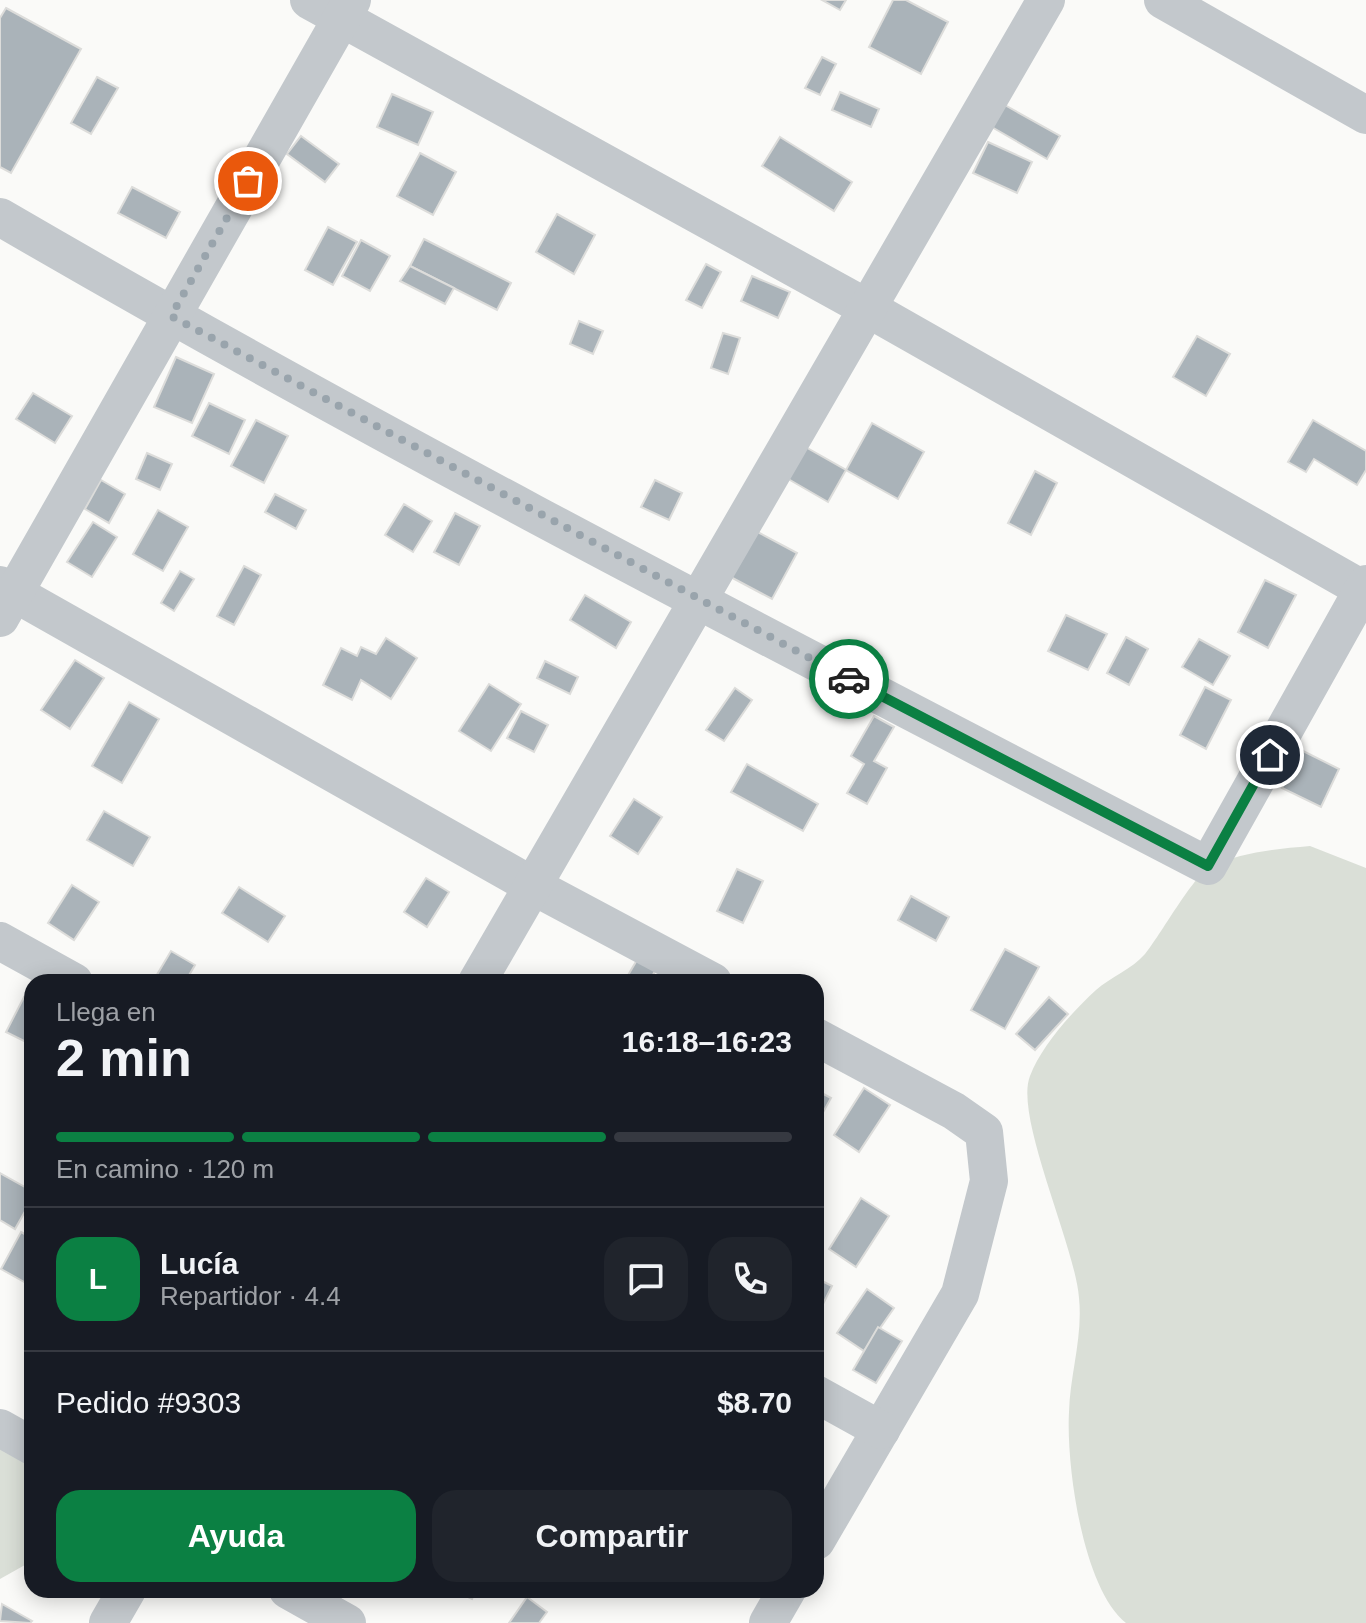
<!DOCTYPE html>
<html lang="es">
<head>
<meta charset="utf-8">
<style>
	body { margin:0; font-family:Arial,sans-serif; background:#20242c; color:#f1f3f6; height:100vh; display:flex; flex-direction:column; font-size:30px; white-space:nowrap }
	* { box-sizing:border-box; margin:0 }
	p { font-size:26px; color:#9ea1a6 }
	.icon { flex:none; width:44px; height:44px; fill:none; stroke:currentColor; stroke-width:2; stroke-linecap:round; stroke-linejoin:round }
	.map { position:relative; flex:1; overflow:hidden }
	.drawer { position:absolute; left:24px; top:974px; width:800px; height:624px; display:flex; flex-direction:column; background:#171b24; border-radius:24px; box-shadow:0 4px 20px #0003 }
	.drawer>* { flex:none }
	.pin { position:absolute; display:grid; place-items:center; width:68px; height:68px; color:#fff; margin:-34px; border:4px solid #fff; border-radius:50%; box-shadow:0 2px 8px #0007 }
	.courier { position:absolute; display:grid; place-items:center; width:80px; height:80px; margin:-40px; border:6px solid #0b8043; border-radius:50%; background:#fff; color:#222; box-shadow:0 2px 10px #0007 }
	.summary em { font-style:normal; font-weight:700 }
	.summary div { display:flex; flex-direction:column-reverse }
	.summary { display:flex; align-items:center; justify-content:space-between; height:136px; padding:0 32px }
	h1 { font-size:52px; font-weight:700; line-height:60px }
	.bar { display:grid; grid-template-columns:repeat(4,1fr); gap:12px 8px; align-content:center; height:96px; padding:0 32px }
	.bar i { height:10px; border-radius:6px; background:#363941 }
	.bar .current { background:#0b8043 }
	.bar p { grid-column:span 4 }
	.line { display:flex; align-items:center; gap:20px; padding:0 32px; border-top:2px solid #363941 }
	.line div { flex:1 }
	.round { display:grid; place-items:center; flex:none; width:84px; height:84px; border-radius:24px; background:#20242c }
	.action { display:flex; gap:16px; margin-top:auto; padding:16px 32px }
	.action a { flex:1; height:92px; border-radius:24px; background:#0b8043; color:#fff; font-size:32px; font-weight:700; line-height:92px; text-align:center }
	.action a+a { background:#20242c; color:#f1f3f6 }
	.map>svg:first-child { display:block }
	.green { fill:#dadfd7 }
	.building { fill:#aab3b9; stroke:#dcdcda; stroke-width:2 }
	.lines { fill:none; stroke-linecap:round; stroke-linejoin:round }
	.minor { stroke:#c3c8cc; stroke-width:38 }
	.done { stroke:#99a4ac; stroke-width:8; stroke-dasharray:0 14.4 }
	.route { stroke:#0b8043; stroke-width:10 }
</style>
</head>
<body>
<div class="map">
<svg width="1366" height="1623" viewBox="0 0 1366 1623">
	<rect width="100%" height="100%" fill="#fafaf8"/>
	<g class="green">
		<path d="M1310,846L1366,868V1623H1126C1083,1589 1066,1466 1069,1412C1070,1374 1083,1337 1079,1298C1075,1245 1014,1116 1030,1076C1042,1045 1072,1012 1096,990C1111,977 1132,969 1145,954C1160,936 1193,876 1210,867C1241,852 1276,849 1310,846Z"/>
		<path d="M0,1432L32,1451V1561L0,1579Z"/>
	</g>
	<g class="building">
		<path d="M822,0H846L840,10Z"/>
		<path d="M893,0H906L948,22L921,74L869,47Z"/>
		<path d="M6,8L81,49L11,173L0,167V18Z"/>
		<path d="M822,57L836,64L820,95L805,88Z"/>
		<path d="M97,77L118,88L91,134L71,123Z"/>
		<path d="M840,92L879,109L871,127L832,110Z"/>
		<path d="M392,94L433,112L418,145L377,127Z"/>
		<path d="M1003,104L1060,136L1047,159L990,126Z"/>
		<path d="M301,136L339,164L325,182L287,154Z"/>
		<path d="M780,137L852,182L834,211L762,166Z"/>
		<path d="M988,142L1032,162L1017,193L973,173Z"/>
		<path d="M420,153L456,172L433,215L397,196Z"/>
		<path d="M132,187L180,212L166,238L118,213Z"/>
		<path d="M557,214L595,235L574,274L536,252Z"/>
		<path d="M328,227L357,242L333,285L305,270Z"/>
		<path d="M424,239L511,283L497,310L410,266Z"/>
		<path d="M361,240L390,256L370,291L342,276Z"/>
		<path d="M706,264L721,272L702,308L686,300Z"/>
		<path d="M410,266L454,288L445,304L400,281Z"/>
		<path d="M752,276L790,292L778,318L741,301Z"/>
		<path d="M579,321L603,331L593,354L570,344Z"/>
		<path d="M723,333L740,338L728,374L711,368Z"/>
		<path d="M1197,336L1230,354L1206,396L1173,377Z"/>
		<path d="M176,357L214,374L192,423L154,407Z"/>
		<path d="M33,393L72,416L55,443L16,419Z"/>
		<path d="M209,403L245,420L229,454L192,436Z"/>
		<path d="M256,420L288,436L264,483L231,466Z"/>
		<path d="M1313,420L1366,451V470L1357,485L1314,459L1306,472L1288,462Z"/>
		<path d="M872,423L924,452L898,499L846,470Z"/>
		<path d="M802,445L846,470L828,502L783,476Z"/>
		<path d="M147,453L172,464L160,490L136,479Z"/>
		<path d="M1035,471L1057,483L1031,535L1008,523Z"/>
		<path d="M101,480L125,494L109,523L85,509Z"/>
		<path d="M655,480L682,493L669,520L641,507Z"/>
		<path d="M275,494L306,510L296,529L265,512Z"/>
		<path d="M404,504L432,521L413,552L385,535Z"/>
		<path d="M158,510L188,527L163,571L133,554Z"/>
		<path d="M455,513L480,526L459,565L434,552Z"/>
		<path d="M93,522L117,537L92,577L67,562Z"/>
		<path d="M750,528L797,553L772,599L725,574Z"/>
		<path d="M244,566L261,575L234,625L217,616Z"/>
		<path d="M180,571L194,579L174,611L161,603Z"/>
		<path d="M1265,580L1296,595L1268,648L1238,632Z"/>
		<path d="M585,595L631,622L616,648L570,620Z"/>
		<path d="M1066,615L1107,634L1088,670L1048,651Z"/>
		<path d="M1126,637L1148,649L1129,685L1107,673Z"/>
		<path d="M386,638L417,658L391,699L361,680L352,700L323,685L341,648L357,656L361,647L376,654Z"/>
		<path d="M1199,639L1230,656L1213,685L1182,667Z"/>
		<path d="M75,660L104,678L70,729L41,710Z"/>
		<path d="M545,661L578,677L570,694L537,678Z"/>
		<path d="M489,684L521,704L491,751L459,731Z"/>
		<path d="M1205,687L1231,700L1206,749L1180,735Z"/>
		<path d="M735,688L752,700L724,741L706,730Z"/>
		<path d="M129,702L159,719L122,783L92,766Z"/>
		<path d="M521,711L548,725L534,752L507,738Z"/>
		<path d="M874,716L894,727L874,761L887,768L867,804L847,793L864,764L851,756Z"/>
		<path d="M1301,750L1339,769L1321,807L1282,788Z"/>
		<path d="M747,764L818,804L803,831L731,792Z"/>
		<path d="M634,799L662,817L638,854L610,836Z"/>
		<path d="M104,811L150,837L133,866L87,840Z"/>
		<path d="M737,869L763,881L743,923L717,911Z"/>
		<path d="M426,878L449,892L427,927L404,912Z"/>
		<path d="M72,885L99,902L74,940L48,923Z"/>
		<path d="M239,887L285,916L268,942L222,913Z"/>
		<path d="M911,896L949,917L936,941L898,920Z"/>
		<path d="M1005,949L1039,967L1005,1029L971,1010Z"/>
		<path d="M171,951L195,965L185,982H161L155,978Z"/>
		<path d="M637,960L655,971L649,982H624Z"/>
		<path d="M24,997L32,1001V1045L6,1032Z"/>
		<path d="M1049,997L1068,1014L1035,1050L1016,1034Z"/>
		<path d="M864,1088L890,1105L859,1152L834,1135Z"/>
		<path d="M816,1090L831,1098L816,1125Z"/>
		<path d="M0,1173L32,1191V1199L15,1229L0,1220Z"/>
		<path d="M861,1198L889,1216L856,1267L829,1249Z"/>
		<path d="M21,1232L32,1238V1272L26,1283L1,1269Z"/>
		<path d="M816,1278L832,1286L816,1318Z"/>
		<path d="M867,1289L894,1308L864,1351L837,1333Z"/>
		<path d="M878,1327L902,1341L876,1383L853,1370Z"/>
		<path d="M453,1590H476L472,1599Z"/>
		<path d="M527,1597L547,1612L539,1623H509Z"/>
		<path d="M2,1604L32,1621L30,1623L0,1621Z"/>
	</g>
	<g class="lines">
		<g class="minor">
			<path d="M309,0L869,309L1366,591"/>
			<path d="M1163,0L1366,115"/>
			<path d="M0,217C395,447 802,655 1208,866L1366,584"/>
			<path d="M0,585L533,886L713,982"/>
			<path d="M0,618L352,0"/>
			<path d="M0,941L74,982"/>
			<path d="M477,982L1046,0"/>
			<path d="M816,1037L954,1111L984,1132L989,1181L960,1294L816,1541"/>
			<path d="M816,1394L881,1430"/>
			<path d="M0,1428L32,1446"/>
			<path d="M288,1590L347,1623"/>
			<path d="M108,1623L127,1590"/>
			<path d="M768,1623L787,1590"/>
		</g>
	</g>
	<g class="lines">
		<path class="done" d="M248,181L171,316L849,679"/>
		<path class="route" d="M849,679L1208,866L1270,755"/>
	</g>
</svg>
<div class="pin" style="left:248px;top:181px;background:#ea580c"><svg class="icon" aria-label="bag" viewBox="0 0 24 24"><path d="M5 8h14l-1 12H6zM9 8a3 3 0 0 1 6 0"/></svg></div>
<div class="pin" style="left:1270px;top:755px;background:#1f2937"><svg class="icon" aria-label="home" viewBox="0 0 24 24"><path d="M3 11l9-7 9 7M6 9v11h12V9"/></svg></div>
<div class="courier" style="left:849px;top:679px"><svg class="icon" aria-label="car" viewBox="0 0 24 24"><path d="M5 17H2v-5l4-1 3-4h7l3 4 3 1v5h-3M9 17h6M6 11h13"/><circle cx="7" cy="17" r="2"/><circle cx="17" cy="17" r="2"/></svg></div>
<section class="drawer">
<div class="summary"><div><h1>2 min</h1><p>Llega en</p></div><em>16:18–16:23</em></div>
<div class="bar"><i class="current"></i><i class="current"></i><i class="current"></i><i></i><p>En camino · 120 m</p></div>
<div class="line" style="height:144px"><b class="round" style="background:#0b8043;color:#fff">L</b><div><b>Lucía</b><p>Repartidor · 4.4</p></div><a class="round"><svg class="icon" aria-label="chat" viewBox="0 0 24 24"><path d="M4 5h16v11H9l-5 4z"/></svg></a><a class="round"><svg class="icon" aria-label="phone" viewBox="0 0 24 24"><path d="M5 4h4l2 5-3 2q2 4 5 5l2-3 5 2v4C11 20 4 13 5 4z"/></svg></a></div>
<div class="line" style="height:104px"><div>Pedido #9303</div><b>$8.70</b></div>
<div class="action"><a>Ayuda</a><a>Compartir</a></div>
</section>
</div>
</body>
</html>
